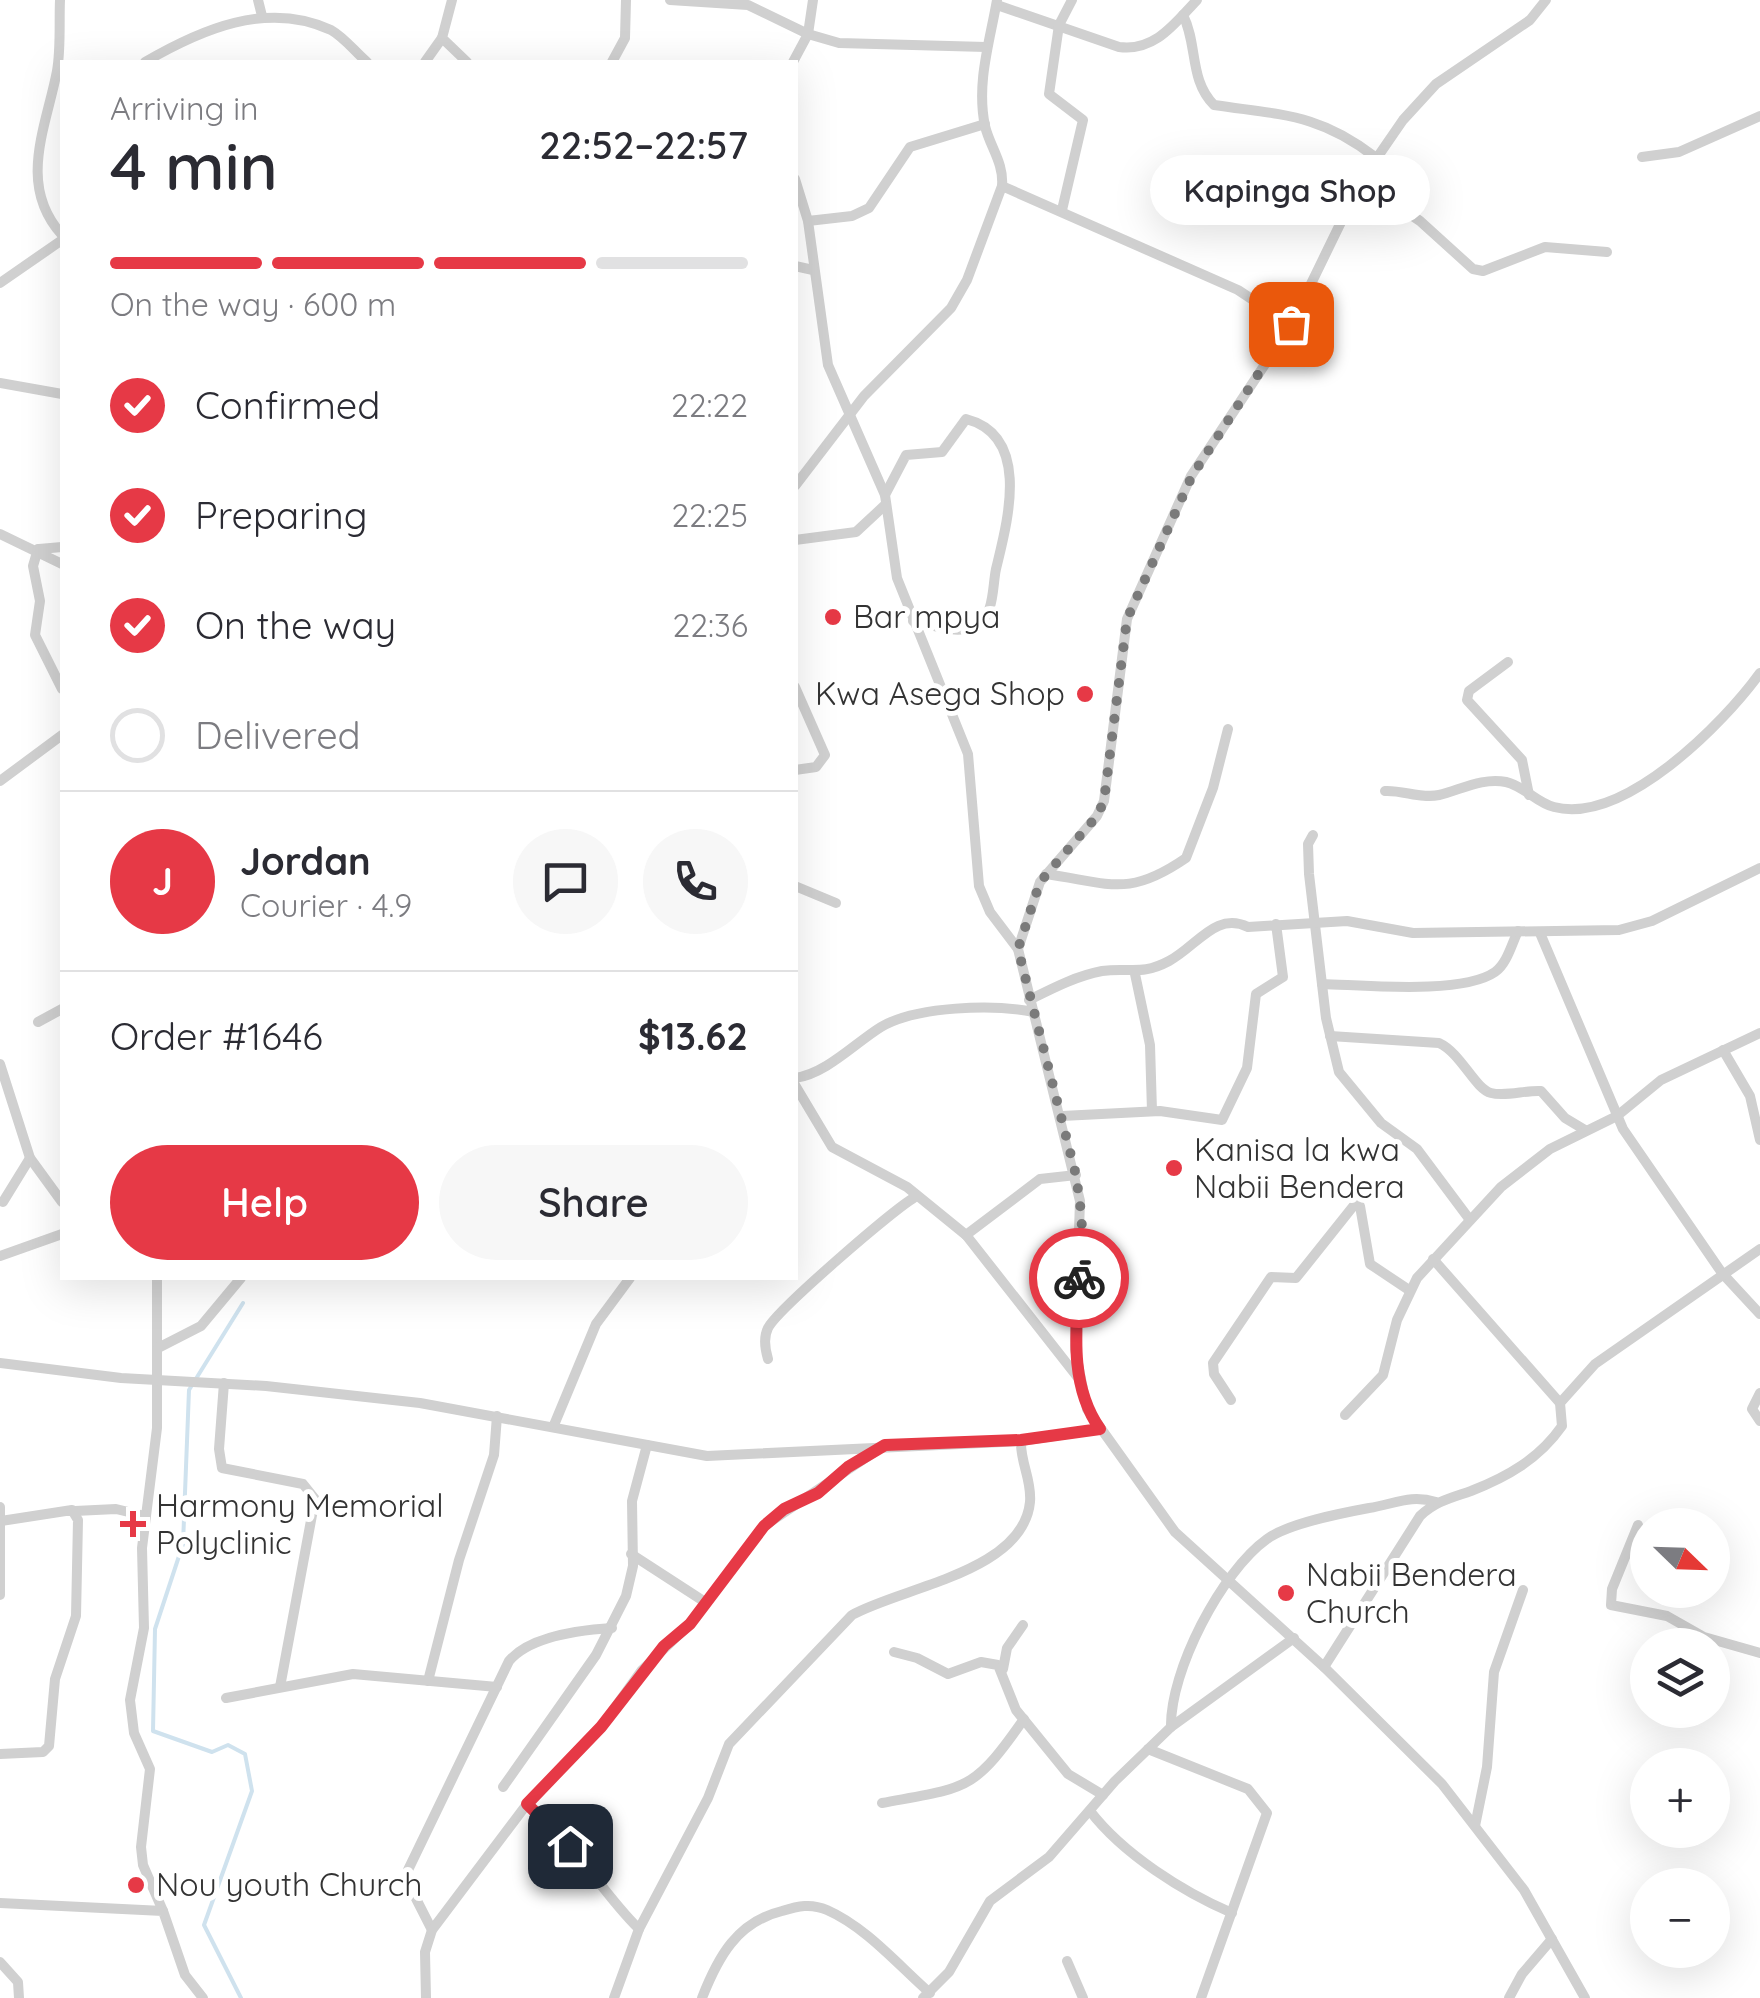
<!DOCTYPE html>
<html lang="en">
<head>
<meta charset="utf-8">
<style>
	body { margin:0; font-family:Quicksand,sans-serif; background:#f7f7f7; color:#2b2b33; height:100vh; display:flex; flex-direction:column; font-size:38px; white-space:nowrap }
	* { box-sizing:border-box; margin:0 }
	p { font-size:32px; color:#7c7c81 }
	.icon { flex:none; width:55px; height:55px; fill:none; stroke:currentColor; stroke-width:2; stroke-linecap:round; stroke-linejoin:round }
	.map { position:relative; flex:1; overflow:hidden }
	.panel { position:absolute; left:60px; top:60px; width:738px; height:1220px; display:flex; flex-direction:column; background:#fff; border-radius:0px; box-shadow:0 10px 40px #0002 }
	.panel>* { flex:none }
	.needle { width:65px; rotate:113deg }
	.buttons { position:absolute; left:1630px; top:1508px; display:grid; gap:20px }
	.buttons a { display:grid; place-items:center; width:100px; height:100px; border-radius:50%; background:#fff; box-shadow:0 10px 40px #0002; font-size:50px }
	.pin { position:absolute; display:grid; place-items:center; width:85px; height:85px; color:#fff; margin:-42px; border-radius:20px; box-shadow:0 5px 15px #0006 }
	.courier { position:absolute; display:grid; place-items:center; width:100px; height:100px; margin:-50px; border:8px solid #e63946; border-radius:50%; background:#fff; color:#222; box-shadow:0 2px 12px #0007 }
	.bubble { position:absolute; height:70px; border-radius:35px; background:#fff; box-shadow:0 10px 40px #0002; font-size:32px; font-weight:600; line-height:70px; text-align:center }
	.head em { font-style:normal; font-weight:600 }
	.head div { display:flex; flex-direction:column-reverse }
	.head { display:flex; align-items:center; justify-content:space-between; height:170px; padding:0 50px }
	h1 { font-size:65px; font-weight:600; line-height:75px }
	.bar { display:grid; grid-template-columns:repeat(4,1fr); gap:15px 10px; align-content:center; height:120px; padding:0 50px }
	.bar i { height:12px; border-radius:8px; background:#e1e1e2 }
	.bar .current { background:#e63946 }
	.bar p { grid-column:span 4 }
	.line { display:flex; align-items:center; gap:25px; padding:0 50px; border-top:2px solid #e1e1e2 }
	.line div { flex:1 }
	.round { display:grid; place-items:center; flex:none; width:105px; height:105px; border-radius:52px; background:#f7f7f7 }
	ol { padding:0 50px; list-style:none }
	li { display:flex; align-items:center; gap:30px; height:110px }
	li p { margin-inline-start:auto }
	li .icon { padding:10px; border-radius:50%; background:#e63946; color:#fff; stroke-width:4 }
	li:last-child { color:#7c7c81 }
	li i { width:55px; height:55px; border:5px solid #e1e1e2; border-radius:50% }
	.button { display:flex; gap:20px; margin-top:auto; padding:20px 50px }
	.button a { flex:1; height:115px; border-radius:60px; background:#e63946; color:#fff; font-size:40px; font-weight:600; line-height:115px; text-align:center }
	.button a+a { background:#f7f7f7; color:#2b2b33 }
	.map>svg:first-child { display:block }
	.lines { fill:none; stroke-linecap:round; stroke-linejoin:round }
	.stream { stroke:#cfe2ee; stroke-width:4 }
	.street { stroke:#d0d0d0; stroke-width:10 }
	.done { stroke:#7a7a7a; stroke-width:10; stroke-dasharray:0 18 }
	.route { stroke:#e63946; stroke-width:12 }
	.poi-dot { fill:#e63946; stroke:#fff; stroke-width:4 }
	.labels { text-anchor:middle; stroke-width:10; stroke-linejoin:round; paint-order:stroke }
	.poi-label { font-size:32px; fill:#333; stroke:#fff; text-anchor:start }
</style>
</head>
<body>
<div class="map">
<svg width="1760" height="1998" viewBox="0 0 1760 1998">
	<rect width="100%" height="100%" fill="#fff"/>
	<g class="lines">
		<path class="stream" d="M241,1998L204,1925L252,1791L245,1754L228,1745L212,1752L153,1731L155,1629L183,1544L189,1390L243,1303"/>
		<g class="street">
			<path d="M60,0C59,23 61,48 57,71C46,128 17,185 62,235"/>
			<path d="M258,0L262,16"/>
			<path d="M452,0L442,38L467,62"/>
			<path d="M670,0L748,5L808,34L839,43L986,47"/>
			<path d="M1546,0L1530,20L1436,84L1403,120L1361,181L1291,325L1191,476L1127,619L1104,801L1097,816L1040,882L1018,949L1080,1201L1075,1349L1087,1409L1175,1532L1324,1667L1442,1784L1524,1890L1585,1998"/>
			<path d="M997,5L1119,47C1155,52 1175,23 1197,0"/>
			<path d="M1183,15C1198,45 1189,80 1214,105C1280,115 1319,113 1375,157"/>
			<path d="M145,62C200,30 267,0 331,30C345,38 355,52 367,62"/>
			<path d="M425,62L442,38"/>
			<path d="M612,62L625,38L626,0"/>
			<path d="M793,62L808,34L813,0"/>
			<path d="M1642,157L1679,152L1760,116"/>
			<path d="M795,179L808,221L828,365L885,495L897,578L968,754L979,886L990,912L1018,949"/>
			<path d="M1361,181L1420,221L1473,269L1483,271L1545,247L1607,252"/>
			<path d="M1002,186L1238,290L1291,325"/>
			<path d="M1062,210L1083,120L1049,94L1059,25L1072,0"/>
			<path d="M808,221L852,216L869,208L910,147L985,124"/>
			<path d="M795,266L813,270"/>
			<path d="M0,283L62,240"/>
			<path d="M0,383L62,394"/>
			<path d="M795,486L864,396L951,308L967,280L1002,186C1004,163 990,147 985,126C976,83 990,41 997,0"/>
			<path d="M885,495L906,455L942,452L966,419C1032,436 1007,523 996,569C992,588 995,616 975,626C957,635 932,625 913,621"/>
			<path d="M0,534L62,564"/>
			<path d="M795,540L856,532L885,505"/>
			<path d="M38,549L33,566L40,601L35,635L62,689"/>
			<path d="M39,549L62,547"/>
			<path d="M1508,662L1469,691L1467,700L1522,760L1529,795"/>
			<path d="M795,687L825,755L816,767L795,770"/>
			<path d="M0,781L62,735"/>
			<path d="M1385,791C1403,790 1421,799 1439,795C1460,790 1483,777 1506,782C1524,786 1537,803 1554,807C1624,825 1724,723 1760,673"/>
			<path d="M1313,835L1308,844L1309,874L1326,1018L1339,1072L1381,1123L1417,1149L1470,1220"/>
			<path d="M1046,874C1110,883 1128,898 1186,858L1213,788L1228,729"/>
			<path d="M795,886L836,903"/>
			<path d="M1540,933L1623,1129L1722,1273L1760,1314"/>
			<path d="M1135,974L1150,1045L1152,1111"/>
			<path d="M1322,984C1363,985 1462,995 1495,972C1507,964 1512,943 1518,931"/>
			<path d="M1029,1000C1053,988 1076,976 1102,971C1130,967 1141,976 1169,961C1197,946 1216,911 1248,927L1347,921L1413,933L1619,930L1652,921L1760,868"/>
			<path d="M38,1022L62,1009"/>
			<path d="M1330,1036L1439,1043C1461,1053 1475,1089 1491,1093C1506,1097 1525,1090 1541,1091L1565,1118L1585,1130"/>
			<path d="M1723,1050L1750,1096L1760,1140"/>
			<path d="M0,1064L30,1158L62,1202"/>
			<path d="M795,1078C826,1074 855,1043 881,1027C916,1006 994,1004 1034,1012"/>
			<path d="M795,1085L832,1147L907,1187L966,1235L1040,1179L1076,1175"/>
			<path d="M1062,1116L1160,1111L1222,1120L1247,1068L1256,994L1283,977L1276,924"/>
			<path d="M3,1202L30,1158"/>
			<path d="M966,1235L1079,1379"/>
			<path d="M0,1256L62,1234"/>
			<path d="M1433,1259L1560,1403"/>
			<path d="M157,1278V1428L142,1548L144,1628L130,1700L134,1733L150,1769L141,1847L143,1865L163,1911"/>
			<path d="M158,1348L201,1326L241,1278"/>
			<path d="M768,1359C765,1349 763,1338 768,1328C777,1310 897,1206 917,1196"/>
			<path d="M0,1363L121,1378L266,1386L420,1403L707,1456L1021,1441L1100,1429"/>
			<path d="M224,1383L219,1449L222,1468L303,1484L315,1499L280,1687"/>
			<path d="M1760,1393L1752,1409L1760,1421"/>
			<path d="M1231,1400L1214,1374L1213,1363L1271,1277L1296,1278L1355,1204L1360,1206L1370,1264L1409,1290"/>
			<path d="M1345,1415L1383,1375L1397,1320L1417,1278L1501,1187L1550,1149L1617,1116L1661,1080L1760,1033"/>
			<path d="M554,1425L596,1324L630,1278"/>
			<path d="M0,1507V1595"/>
			<path d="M75,1511L116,1509L145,1516"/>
			<path d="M1638,1525L1612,1589L1611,1605L1667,1616L1704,1637L1760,1653"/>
			<path d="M631,1554L705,1602"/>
			<path d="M894,1652L917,1658L948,1674L981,1662L998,1665L1016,1710L1068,1774L1103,1795"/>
			<path d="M1324,1667L1420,1516C1436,1501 1451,1498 1471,1491C1507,1477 1539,1459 1562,1426L1560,1403L1595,1364L1760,1249"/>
			<path d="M1003,1669L1007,1648L1023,1625"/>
			<path d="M428,1681L459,1560L494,1455L497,1416"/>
			<path d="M226,1698L353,1674L497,1687"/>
			<path d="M1171,1727C1170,1671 1221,1572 1267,1539C1289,1523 1342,1513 1369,1508C1395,1504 1410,1494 1436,1502"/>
			<path d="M1148,1749L1248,1789L1267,1813L1201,1998"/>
			<path d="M0,1754L43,1752L49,1746L55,1679L76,1616L78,1520L72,1510L1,1521"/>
			<path d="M503,1787L596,1655L626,1596L633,1566L632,1501L647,1445"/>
			<path d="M882,1803C968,1787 973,1792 1024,1719"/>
			<path d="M527,1804C572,1837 599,1890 639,1929"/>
			<path d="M1090,1811C1123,1854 1183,1892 1232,1913"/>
			<path d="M1475,1826L1487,1767L1494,1672L1523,1590"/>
			<path d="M0,1903L163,1911L185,1975L203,1998"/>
			<path d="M432,1930L407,1881L408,1870L509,1661C530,1636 580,1630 612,1628"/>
			<path d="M1067,1961L1083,1998"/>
			<path d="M0,1962L18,1982L19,1998"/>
			<path d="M426,1998L425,1952L432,1930L527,1804L601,1727L642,1670L690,1624L764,1526L883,1446"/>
			<path d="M614,1998L639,1929L708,1798L729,1744L852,1615C902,1587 1023,1572 1030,1502C1032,1480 1020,1462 1021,1441"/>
			<path d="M702,1998C718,1957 737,1922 782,1911C798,1906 811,1903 827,1910C866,1927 899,1966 930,1993"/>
			<path d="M923,1998L949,1972L990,1901L1049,1857L1115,1781L1171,1727L1294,1638"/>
			<path d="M1509,1998L1522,1974L1552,1939"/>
		</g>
	</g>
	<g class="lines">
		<path class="done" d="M1079,1278L1082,1219L1076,1175L1018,949L1040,882L1097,816L1104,801L1127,619L1192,476L1291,324"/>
		<path class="route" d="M570,1846L527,1804L601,1727L664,1646L690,1624L764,1526L784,1509L818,1493L848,1467L885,1445L1021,1440L1100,1429C1069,1385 1076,1329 1079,1278"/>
	</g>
	<g class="poi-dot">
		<circle cx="833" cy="617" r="10"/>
		<circle cx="1085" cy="694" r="10"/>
		<circle cx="1174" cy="1168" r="10"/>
		<path d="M128 1509h10v10h10v10h-10v10h-10v-10h-10v-10h10z"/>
		<circle cx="1286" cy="1593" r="10"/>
		<circle cx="136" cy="1885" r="10"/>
	</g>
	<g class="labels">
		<g class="poi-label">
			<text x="853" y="628">Bar mpya</text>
			<text x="1065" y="705" text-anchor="end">Kwa Asega Shop</text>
			<text x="1194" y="1161">Kanisa la kwa<tspan x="1194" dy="37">Nabii Bendera</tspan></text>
			<text x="156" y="1517">Harmony Memorial<tspan x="156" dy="37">Polyclinic</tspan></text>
			<text x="1306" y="1586">Nabii Bendera<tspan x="1306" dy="37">Church</tspan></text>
			<text x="156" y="1896">Nou youth Church</text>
		</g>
	</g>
</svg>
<div class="buttons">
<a><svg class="needle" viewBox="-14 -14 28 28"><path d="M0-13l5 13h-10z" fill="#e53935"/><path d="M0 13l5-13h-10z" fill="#7c7c81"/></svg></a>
<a><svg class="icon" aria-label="layers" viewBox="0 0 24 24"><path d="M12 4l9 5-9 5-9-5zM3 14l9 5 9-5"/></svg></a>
<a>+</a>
<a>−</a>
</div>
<div class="pin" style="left:1291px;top:324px;background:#ea580c"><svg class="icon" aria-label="bag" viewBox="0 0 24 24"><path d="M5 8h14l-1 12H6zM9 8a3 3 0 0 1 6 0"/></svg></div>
<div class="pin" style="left:570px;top:1846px;background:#1f2937"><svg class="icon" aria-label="home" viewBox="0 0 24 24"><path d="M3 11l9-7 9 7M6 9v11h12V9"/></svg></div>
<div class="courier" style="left:1079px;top:1278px"><svg class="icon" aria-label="bike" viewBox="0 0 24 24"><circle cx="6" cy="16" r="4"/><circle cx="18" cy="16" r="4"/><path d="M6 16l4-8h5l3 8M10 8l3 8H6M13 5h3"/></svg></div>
<div class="bubble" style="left:1150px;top:155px;width:280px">Kapinga Shop</div>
<section class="panel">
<div class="head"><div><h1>4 min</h1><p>Arriving in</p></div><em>22:52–22:57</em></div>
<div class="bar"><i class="current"></i><i class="current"></i><i class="current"></i><i></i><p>On the way · 600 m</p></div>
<ol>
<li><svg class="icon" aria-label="check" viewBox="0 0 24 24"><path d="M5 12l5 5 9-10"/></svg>Confirmed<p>22:22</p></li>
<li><svg class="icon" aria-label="check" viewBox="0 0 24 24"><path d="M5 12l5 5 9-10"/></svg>Preparing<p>22:25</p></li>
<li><svg class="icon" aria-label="check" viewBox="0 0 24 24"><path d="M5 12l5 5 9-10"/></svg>On the way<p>22:36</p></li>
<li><i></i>Delivered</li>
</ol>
<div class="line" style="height:180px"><b class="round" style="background:#e63946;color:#fff">J</b><div><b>Jordan</b><p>Courier · 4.9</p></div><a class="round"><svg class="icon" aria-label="chat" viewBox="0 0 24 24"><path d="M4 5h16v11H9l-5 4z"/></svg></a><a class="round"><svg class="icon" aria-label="phone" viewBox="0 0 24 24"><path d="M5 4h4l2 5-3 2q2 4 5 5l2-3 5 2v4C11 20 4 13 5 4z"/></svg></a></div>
<div class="line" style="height:130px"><div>Order #1646</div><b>$13.62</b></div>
<div class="button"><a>Help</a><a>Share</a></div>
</section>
</div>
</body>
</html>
